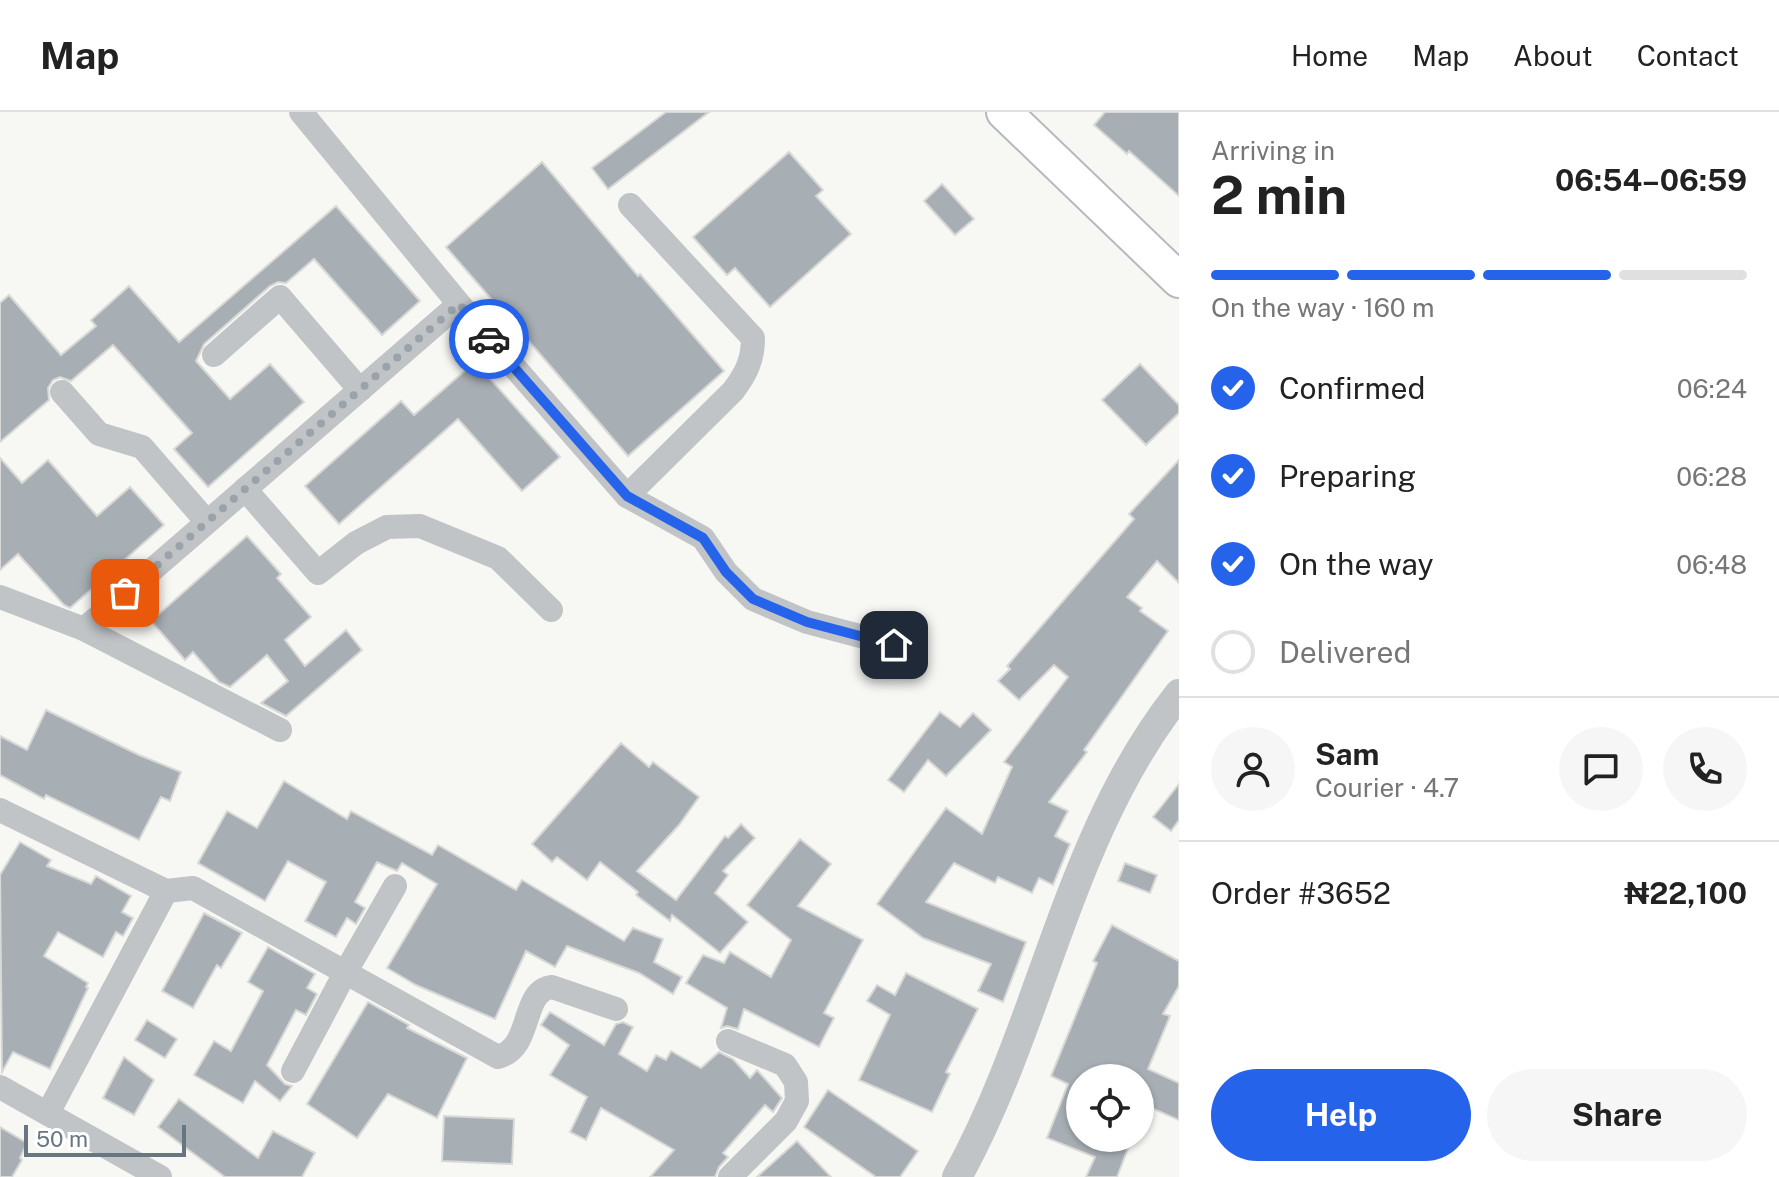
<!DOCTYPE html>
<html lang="en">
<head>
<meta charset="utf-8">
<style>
	body { margin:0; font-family:"Public Sans",sans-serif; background:#f6f6f6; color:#222; height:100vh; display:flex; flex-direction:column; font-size:30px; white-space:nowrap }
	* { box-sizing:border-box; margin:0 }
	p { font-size:26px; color:#767676 }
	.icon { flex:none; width:44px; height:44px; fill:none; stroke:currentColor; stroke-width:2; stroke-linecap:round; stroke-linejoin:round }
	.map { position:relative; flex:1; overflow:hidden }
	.drawer { display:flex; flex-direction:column; background:#fff; width:600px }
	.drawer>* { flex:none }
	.buttons { position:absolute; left:1066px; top:952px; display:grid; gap:16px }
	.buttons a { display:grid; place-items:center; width:88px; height:88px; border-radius:50%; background:#fff; box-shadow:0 2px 6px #0004; font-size:40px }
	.scale { position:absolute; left:24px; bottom:20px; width:162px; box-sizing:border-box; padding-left:8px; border:4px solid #687682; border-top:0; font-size:22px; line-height:28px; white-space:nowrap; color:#687682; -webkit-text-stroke:6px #fff; paint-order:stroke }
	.pin { position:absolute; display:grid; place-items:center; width:68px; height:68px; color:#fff; margin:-34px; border-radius:16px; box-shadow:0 4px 12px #0006 }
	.courier { position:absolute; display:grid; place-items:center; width:80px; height:80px; margin:-40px; border:6px solid #2563eb; border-radius:50%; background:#fff; color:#222; box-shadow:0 2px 10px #0007 }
	.headline em { font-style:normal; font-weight:700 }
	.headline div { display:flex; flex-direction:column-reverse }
	.headline { display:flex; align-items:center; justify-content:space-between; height:136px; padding:0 32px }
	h1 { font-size:52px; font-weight:700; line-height:60px }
	.bar { display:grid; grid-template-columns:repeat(4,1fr); gap:12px 8px; align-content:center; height:96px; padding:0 32px }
	.bar i { height:10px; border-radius:6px; background:#e0e0e0 }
	.bar .selected { background:#2563eb }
	.bar p { grid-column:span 4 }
	.line { display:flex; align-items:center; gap:20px; padding:0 32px; border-top:2px solid #e0e0e0 }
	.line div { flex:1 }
	.round { display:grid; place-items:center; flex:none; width:84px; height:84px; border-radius:42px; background:#f6f6f6 }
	ol { padding:0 32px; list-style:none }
	li { display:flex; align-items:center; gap:24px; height:88px }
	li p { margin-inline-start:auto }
	li .icon { padding:8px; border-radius:50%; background:#2563eb; color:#fff; stroke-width:4 }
	li:last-child { color:#767676 }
	li i { width:44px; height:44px; border:4px solid #e0e0e0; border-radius:50% }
	.action { display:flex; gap:16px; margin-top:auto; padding:16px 32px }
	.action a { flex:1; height:92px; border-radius:48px; background:#2563eb; color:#fff; font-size:32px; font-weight:700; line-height:92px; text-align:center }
	.action a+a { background:#f6f6f6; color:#222 }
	header { display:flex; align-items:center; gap:48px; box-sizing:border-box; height:112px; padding:0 40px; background:#fff; border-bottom:2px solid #e0e0e0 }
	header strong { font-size:38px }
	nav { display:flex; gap:44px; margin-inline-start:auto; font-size:28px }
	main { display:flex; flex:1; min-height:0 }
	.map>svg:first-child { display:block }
	.building { fill:#a8afb4; stroke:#d8d8d6; stroke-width:2 }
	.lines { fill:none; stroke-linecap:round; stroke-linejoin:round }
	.secondary-casing { stroke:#b5b9bd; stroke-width:38 }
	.minor { stroke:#c0c4c7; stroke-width:24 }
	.tertiary { stroke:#c0c4c7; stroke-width:30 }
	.secondary { stroke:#fff; stroke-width:34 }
	.done { stroke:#9aa3aa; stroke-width:8; stroke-dasharray:0 14.4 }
	.route { stroke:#2563eb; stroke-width:10 }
</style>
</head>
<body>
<header>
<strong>Map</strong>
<nav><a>Home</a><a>Map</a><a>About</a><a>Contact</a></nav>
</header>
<main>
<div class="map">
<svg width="1179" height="1065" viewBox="0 0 1179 1065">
	<rect width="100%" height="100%" fill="#f7f7f4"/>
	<g class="building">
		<path d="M666,0H709L608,77L592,56Z"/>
		<path d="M1105,0H1179V84L1129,39L1127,42L1094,13Z"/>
		<path d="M789,40L823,78L816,84L851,122L770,195L735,156L727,163L693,125Z"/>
		<path d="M542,50L638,164L640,162L724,259L628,344L527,227L525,230L491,191L493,189L446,135Z"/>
		<path d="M942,72L974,107L955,123L924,89Z"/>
		<path d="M336,94L420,189L382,223L314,147L286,171L278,170L270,174L204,232L196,249L230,287L270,252L304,290L208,375L174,337L192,321L113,233L71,269L60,265L53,268L48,276L49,288L0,330V191L9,183L61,243L96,214L91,208L129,174L179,230Z"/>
		<path d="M475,250L560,345L522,379L458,307L339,412L305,374L401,289L414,303Z"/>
		<path d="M1140,252L1179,293V301L1146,333L1102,288Z"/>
		<path d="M0,346L22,371L48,348L97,404L130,375L164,413L70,496L64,493L18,442L0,458Z"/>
		<path d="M1179,348V471L1157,449L1127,485L1142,496L1140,499L1168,519L1084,638L1087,640L1049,690L1068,699L1055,724L1070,732L1053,773L1039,766L1032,781L998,765L995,771L954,751L926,790L1026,830L1003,890L978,879L991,852L923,826L877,792L946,696L982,722L1012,655L1004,650L1068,565L1054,553L1019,588L998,569L1010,557L1007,554L1134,407L1129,402Z"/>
		<path d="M247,424L281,462L277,466L311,505L285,528L305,554L346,518L362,538L286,604L261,591L288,569L267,543L230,575L219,570L193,540L185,548L151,509Z"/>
		<path d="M46,598L139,643L181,660L170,689L161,685L139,728L46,683L44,687L0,663V624L27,638Z"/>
		<path d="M940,600L960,615L973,601L991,618L946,664L928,648L904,680L888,668Z"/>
		<path d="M621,631L649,655L653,650L699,685L679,713L637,759L676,788L725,724L728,726L741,712L755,726L723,759L728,763L715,781L748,810L720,841L672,803L670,809L636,783L638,780L600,750L587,768L557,745L552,750L532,732Z"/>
		<path d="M284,669L347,707L351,699L432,743L438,733L516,778L522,768L624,829L633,816L663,827L654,850L682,865L673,882L639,861L567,834L555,855L526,839L495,907L416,873L387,856L437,772L402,751L397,759L377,750L355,790L365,796L356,812L347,806L336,825L305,809L326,770L288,749L265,789L198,751L227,699L257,716Z"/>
		<path d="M1179,672V708L1171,719L1153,705Z"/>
		<path d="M800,727L831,752L798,794L863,828L824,901L834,906L819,935L744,897L738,917L727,914L721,916L727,896L686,871L703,843L724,851L730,840L771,865L791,828L747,793Z"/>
		<path d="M20,730L51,748L47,754L91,772L96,764L131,784L122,800L133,806L123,824L116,820L103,845L58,820L44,844L88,871L86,875L88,876L50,957L13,940L2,960L0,763Z"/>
		<path d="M1125,751L1157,763L1150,781L1118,769Z"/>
		<path d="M204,801L242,821L221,856L217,853L193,896L162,879Z"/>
		<path d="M1112,813L1179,849V874L1163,902L1170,904L1148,957L1179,971V1008L1140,991V966H1080V1026H1132L1117,1065H1086L1095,1045L1047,1026L1068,972L1051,964L1097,851L1093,849Z"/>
		<path d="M268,835L315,862L307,876L317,882L306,903L296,898L267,953L285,972L292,974L280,989L255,969L243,991L194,963L214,929L231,939L263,879L248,870Z"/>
		<path d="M906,861L978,897L946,960L950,962L932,1000L859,968L890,903L867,889L877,873L895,883Z"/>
		<path d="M368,890L409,913L407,916L467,946L437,1006L388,982L357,1026L307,992Z"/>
		<path d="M550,900L604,933L616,912L623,910L633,915L619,942L647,959L656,943L666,948L671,939L701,956L719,940L733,947L750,966L757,958L782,986L773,1000L765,993L723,1041L728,1045L719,1055L715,1065H650L674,1038L601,996L586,1028L570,1020L587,985L550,963L569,933L541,913Z"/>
		<path d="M147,908L177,927L165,946L135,928Z"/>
		<path d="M124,945L154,968L134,1003L103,986Z"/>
		<path d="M828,978L918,1039L900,1065H876L804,1015Z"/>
		<path d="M179,987L258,1046L273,1019L315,1041L302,1065H225L158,1015Z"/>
		<path d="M444,1004L514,1007L512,1052L442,1049Z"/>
		<path d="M0,1015L27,1031L20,1046L22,1048L12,1065H0Z"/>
		<path d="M797,1029L831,1065H757Z"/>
	</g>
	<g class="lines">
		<g class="secondary-casing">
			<path id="secondary" d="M1004,0L1179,168"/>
		</g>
		<g class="minor">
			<path d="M301,0L459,192L627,384L703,426L726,460L753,487L807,510L894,533"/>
			<path d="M214,243L280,185L360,278"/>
			<path d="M62,280L99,322L142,335L207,410"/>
			<path d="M245,377L318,461L356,431L387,415L420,414L498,446L551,498"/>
			<path d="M627,384L733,279C746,262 753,248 753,226L630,93"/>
			<path d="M0,485L84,517L280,618"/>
			<path d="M84,517L459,192"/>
			<path d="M0,698L166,779L193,776L498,945C534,935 520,879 552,875L616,897"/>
			<path d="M728,929L785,953L796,970L797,989L786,1009L730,1065"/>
			<path d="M293,959L345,861L395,774"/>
			<path d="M0,975L160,1065"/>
			<path d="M48,1001L166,779"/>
		</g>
		<path class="tertiary" d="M957,1065C1043,910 1067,723 1179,582"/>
		<use href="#secondary" class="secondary"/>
	</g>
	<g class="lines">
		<path class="done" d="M125,481L459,192L489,227"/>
		<path class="route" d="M489,227L627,384L703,426L726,460L753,487L807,510L894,533"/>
	</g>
</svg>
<div class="buttons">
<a><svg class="icon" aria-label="locate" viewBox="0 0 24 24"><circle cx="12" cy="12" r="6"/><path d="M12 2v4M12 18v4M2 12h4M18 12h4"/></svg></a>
</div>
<div class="scale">50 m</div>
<div class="pin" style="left:125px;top:481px;background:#ea580c"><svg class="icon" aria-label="bag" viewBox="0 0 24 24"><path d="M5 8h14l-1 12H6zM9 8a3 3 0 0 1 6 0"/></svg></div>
<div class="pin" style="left:894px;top:533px;background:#1f2937"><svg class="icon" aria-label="home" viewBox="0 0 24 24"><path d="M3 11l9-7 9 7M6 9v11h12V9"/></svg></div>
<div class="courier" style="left:489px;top:227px"><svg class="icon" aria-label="car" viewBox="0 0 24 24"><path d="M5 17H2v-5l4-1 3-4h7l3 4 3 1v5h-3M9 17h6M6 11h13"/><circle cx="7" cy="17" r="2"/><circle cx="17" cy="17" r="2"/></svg></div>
</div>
<section class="drawer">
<div class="headline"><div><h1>2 min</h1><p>Arriving in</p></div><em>06:54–06:59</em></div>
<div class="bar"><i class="selected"></i><i class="selected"></i><i class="selected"></i><i></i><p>On the way · 160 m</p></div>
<ol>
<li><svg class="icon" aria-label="check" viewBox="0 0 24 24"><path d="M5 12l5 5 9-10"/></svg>Confirmed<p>06:24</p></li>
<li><svg class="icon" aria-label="check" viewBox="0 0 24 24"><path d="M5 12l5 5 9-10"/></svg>Preparing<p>06:28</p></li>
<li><svg class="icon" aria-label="check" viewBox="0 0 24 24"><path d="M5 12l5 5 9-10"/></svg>On the way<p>06:48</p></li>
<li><i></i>Delivered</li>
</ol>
<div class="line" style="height:144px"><a class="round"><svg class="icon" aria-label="person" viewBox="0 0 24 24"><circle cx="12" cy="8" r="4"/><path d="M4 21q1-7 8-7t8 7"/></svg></a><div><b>Sam</b><p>Courier · 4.7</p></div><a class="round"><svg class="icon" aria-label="chat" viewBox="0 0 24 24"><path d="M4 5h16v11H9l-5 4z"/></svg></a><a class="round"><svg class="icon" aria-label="phone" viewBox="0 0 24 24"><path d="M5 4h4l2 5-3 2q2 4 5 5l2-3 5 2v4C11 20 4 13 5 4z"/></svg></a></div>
<div class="line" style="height:104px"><div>Order #3652</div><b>₦22,100</b></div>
<div class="action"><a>Help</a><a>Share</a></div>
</section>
</main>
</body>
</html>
